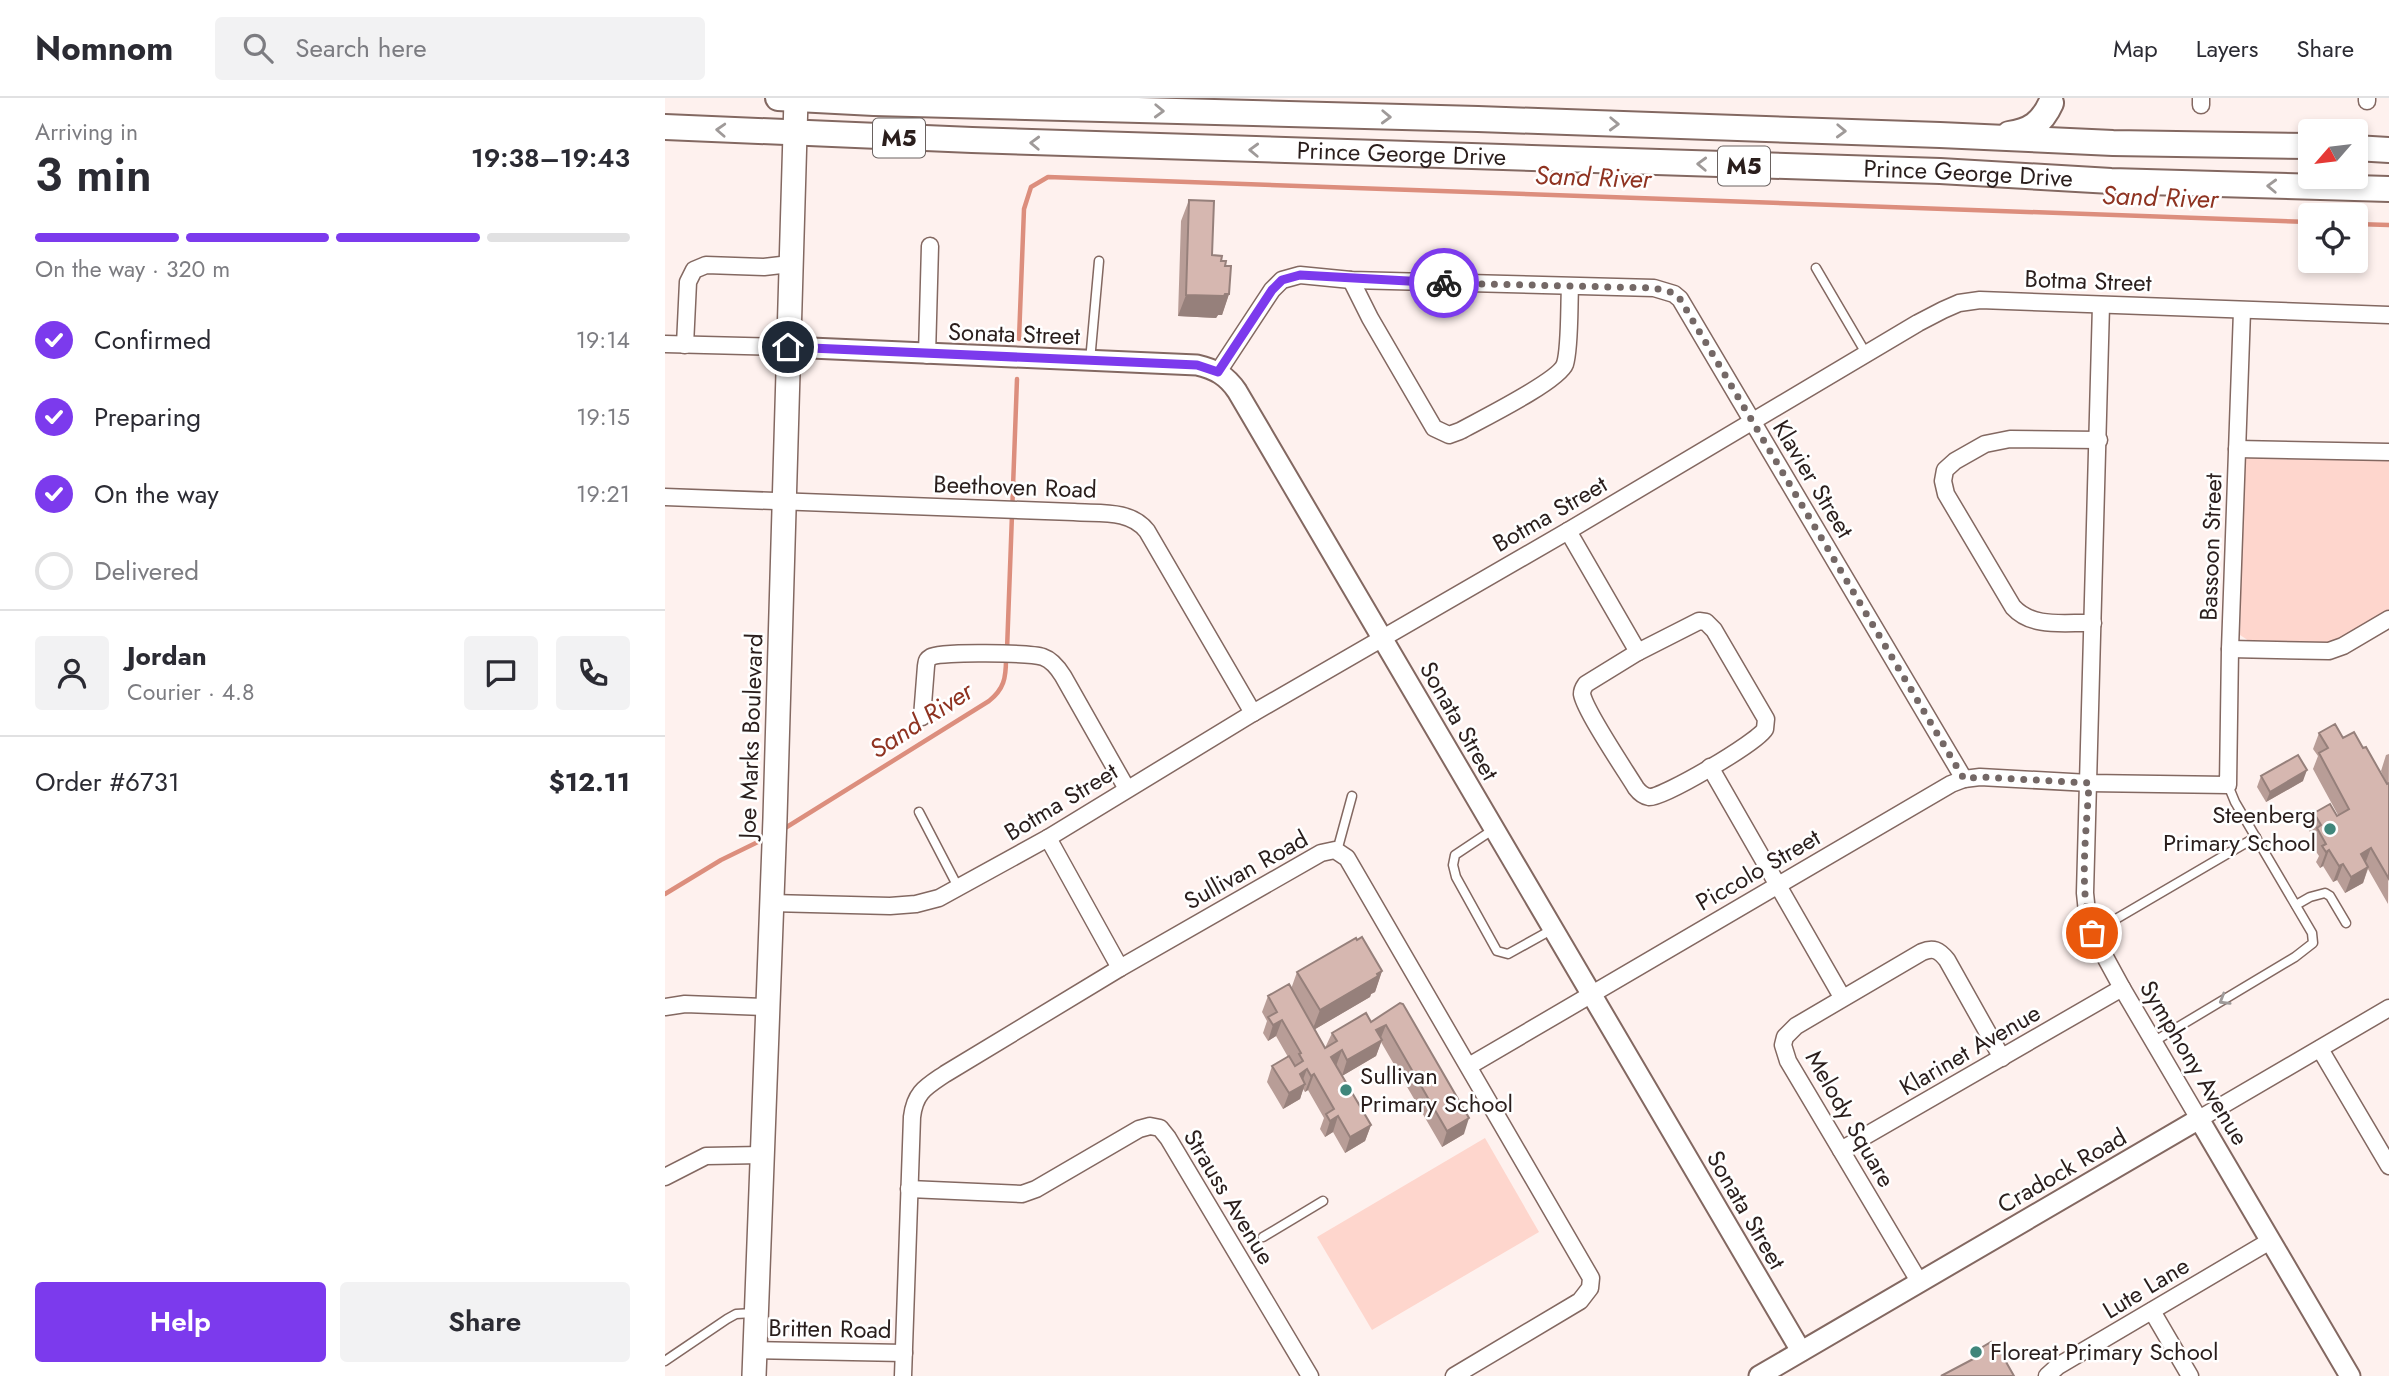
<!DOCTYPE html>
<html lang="en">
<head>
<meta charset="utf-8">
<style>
	body { margin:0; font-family:Jost,sans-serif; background:#f2f2f3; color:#2b2b33; height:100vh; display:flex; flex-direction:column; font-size:26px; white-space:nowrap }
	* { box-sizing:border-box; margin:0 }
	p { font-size:23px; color:#7c7c81 }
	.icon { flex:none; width:38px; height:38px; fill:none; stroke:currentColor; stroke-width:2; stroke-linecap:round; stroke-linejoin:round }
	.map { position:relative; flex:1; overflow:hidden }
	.sheet { display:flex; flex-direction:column; background:#fff; width:665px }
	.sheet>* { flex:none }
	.needle { width:46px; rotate:242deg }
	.fabs { position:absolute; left:1633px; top:21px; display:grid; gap:14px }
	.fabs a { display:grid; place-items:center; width:70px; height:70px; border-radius:7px; background:#fff; box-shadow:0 4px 10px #0003; font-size:35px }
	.pin { position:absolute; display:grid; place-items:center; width:60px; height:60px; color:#fff; margin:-30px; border:4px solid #fff; border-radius:50%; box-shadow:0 2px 7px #0007 }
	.courier { position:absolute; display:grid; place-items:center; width:70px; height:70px; margin:-35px; border:5px solid #7c3aed; border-radius:50%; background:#fff; color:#222; box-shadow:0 2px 9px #0007 }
	.head em { font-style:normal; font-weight:600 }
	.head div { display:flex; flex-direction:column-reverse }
	.head { display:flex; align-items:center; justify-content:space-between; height:119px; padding:0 35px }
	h1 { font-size:46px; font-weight:600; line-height:52px }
	.bar { display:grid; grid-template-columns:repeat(4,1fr); gap:10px 7px; align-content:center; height:84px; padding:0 35px }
	.bar i { height:9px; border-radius:5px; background:#e1e1e2 }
	.bar .selected { background:#7c3aed }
	.bar p { grid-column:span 4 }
	.line { display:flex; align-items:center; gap:18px; padding:0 35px; border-top:2px solid #e1e1e2 }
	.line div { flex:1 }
	.round { display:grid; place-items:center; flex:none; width:74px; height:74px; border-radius:7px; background:#f2f2f3 }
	ol { padding:0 35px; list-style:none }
	li { display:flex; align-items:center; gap:21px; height:77px }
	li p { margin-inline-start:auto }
	li .icon { padding:7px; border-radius:50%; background:#7c3aed; color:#fff; stroke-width:4 }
	li:last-child { color:#7c7c81 }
	li i { width:38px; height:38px; border:4px solid #e1e1e2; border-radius:50% }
	.cta { display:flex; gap:14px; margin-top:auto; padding:14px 35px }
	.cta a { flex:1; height:80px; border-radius:7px; background:#7c3aed; color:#fff; font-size:28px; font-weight:600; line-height:80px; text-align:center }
	.cta a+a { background:#f2f2f3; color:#2b2b33 }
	header { display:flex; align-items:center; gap:42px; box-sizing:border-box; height:98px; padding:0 35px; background:#fff; border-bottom:2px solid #e1e1e2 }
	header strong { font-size:33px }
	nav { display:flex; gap:38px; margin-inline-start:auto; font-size:24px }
	.search { width:490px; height:63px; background:#f2f2f3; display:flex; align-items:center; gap:18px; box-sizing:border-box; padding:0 24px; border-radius:7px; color:#7c7c81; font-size:26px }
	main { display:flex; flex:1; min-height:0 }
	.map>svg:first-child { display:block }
	.park { fill:#fed6cd }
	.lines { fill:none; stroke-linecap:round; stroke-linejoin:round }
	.stream { stroke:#dc8e7d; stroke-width:4.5 }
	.service-casing { stroke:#836861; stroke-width:11 }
	.minor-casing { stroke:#836861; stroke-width:19 }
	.tertiary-casing { stroke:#836861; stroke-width:23 }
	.secondary-casing { stroke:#836861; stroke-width:26 }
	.primary-casing { stroke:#836861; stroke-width:28 }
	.service { stroke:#fff; stroke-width:8 }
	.minor { stroke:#fff; stroke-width:16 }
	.tertiary { stroke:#fff; stroke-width:19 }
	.secondary { stroke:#fff; stroke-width:23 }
	.primary { stroke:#fff; stroke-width:24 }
	.wall { fill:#b89d97 }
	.shaded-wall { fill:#96807b }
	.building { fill:#d6b7b0; stroke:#96807b; stroke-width:2 }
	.oneway { stroke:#9f9a99 }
	.done { stroke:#746866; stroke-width:7; stroke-dasharray:0 12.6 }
	.route { stroke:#7c3aed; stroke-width:9 }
	.poi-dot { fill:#40867b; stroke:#fff; stroke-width:2.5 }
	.labels { text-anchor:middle; stroke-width:5; stroke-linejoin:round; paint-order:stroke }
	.shield { fill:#fff; stroke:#6a6260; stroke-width:2 }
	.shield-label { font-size:23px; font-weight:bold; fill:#2a1e1c }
	.street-label { font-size:24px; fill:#2a1e1c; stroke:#fff }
	.poi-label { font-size:24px; fill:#2a1e1c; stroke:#fff; text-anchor:start }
	.water-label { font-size:26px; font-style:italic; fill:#8f3321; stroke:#fff }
</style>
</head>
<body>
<header>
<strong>Nomnom</strong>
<div class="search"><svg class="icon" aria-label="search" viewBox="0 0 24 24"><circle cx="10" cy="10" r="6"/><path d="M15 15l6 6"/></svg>Search here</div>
<nav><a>Map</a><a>Layers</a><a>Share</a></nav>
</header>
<main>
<section class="sheet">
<div class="head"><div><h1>3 min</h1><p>Arriving in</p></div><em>19:38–19:43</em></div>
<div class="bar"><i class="selected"></i><i class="selected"></i><i class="selected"></i><i></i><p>On the way · 320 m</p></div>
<ol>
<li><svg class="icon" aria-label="check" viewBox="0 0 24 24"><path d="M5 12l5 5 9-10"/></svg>Confirmed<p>19:14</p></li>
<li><svg class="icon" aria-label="check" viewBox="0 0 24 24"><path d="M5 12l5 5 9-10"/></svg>Preparing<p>19:15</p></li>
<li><svg class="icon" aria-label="check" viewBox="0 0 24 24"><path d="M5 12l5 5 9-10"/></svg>On the way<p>19:21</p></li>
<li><i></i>Delivered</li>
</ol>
<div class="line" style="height:126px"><a class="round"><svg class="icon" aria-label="person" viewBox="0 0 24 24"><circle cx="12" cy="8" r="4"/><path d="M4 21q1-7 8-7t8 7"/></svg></a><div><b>Jordan</b><p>Courier · 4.8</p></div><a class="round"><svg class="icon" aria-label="chat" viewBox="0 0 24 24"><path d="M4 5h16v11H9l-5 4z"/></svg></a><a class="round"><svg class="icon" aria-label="phone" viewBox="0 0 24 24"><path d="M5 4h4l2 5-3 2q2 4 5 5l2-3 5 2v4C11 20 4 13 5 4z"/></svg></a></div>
<div class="line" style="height:91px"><div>Order #6731</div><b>$12.11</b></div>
<div class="cta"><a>Help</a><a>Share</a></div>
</section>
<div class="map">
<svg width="1724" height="1278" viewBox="0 0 1724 1278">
	<rect width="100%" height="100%" fill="#fef1ee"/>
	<g class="park">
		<path d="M1588,357L1724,360V513L1670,544L1657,546L1591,544L1584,543L1575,537L1579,365L1581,361Z"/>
		<path d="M820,1040L874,1134L707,1232L652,1139Z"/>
	</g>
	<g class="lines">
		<g class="stream">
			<path d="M1690,126L1724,127"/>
			<path d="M354,241L359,111L366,89L383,79L1645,124"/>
			<path d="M342,552L352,281"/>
			<path d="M117,732L324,603C339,591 341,580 341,561"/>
			<path d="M0,796L56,762L103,739"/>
		</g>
		<g class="service-casing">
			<g id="service">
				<path d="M1151,170L1202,257"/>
				<path d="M425,263L434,163"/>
				<path d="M254,714L293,789"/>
				<path d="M829,731L790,757L788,767L791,779L832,853L843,856L888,831"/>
				<path d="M672,753L687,698"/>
				<path d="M1631,807L1645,799L1660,795L1665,798L1681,825"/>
				<path d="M1427,835L1591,739"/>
				<path d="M1488,944L1630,859L1648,845L1647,835L1570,704L1563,687"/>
				<path d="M598,1139L658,1103"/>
				<path d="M0,1263L62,1221L71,1216L88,1215"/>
			</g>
		</g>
		<g class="minor-casing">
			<g id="minor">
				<path d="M1702,0V3"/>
				<path d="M1536,7V0"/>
				<path d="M686,182L705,220L769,330L784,337L795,333C815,322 894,283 900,266C905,250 904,208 905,189"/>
				<path d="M1436,207L1420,795L1423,824L1427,835L1457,890L1534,1021L1724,910"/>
				<path d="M0,246L123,249"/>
				<path d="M20,247L23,184L29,172L41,167L99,169L125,166"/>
				<path d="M262,257L265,148"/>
				<path d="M553,274L607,192L617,182L635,177L686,182L989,190L1009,196L1015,201L1299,681"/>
				<path d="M1572,351L1724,354"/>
				<path d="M0,399L409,414C434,416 465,411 482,433L588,615"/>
				<path d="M903,433L973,554"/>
				<path d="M1034,523L1041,524L1049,532L1101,621L1100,631C1093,644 998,700 984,699C978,698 974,694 971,690C960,672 920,613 917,596C917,591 919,589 921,586L973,554Z"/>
				<path d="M1428,525C1401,524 1368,531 1348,509L1281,396L1278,383L1280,372L1290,363L1320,346L1345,341L1434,342"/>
				<path d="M1565,551L1664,553L1678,548L1724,521"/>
				<path d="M257,619L261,568C262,563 261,562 266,559C275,553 366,555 378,559C387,562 393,570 398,578L462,691"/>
				<path d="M1045,669L1177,899"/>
				<path d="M383,740L455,870"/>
				<path d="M106,805L225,808L251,806L274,800L383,740L588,615L903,433L1253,225L1278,212L1294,205L1315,202L1724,217"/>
				<path d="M0,909L20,906L102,909"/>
				<path d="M1655,951L1724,1068"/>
				<path d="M804,968L1286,686L1299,681L1315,679L1424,685L1563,687L1565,551L1577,213"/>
				<path d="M1176,1052L1457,890"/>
				<path d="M0,1079L41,1058L97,1057"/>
				<path d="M244,1091L357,1096L371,1091L474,1031L485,1028L495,1030L503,1040L645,1278"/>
				<path d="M1255,1185L1123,963L1118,947L1120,939L1131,928L1257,854C1268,849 1274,852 1282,862L1337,960"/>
				<path d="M1487,1213L1525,1278"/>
				<path d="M90,1252L239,1255"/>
				<path d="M238,1278L247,1019C250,994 261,989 280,976L455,870L656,755L670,752L682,760L926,1180L925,1190L915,1203L789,1278"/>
				<path d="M1382,1278L1393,1268L1605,1143"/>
			</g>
		</g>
		<g class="tertiary-casing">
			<g id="tertiary">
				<path d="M123,249L532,267C550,271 562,278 572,293L1136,1253"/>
				<path d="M1094,1278L1534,1021L1685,1278"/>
			</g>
		</g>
		<g class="secondary-casing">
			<path id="secondary" d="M89,1278L110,720L131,1"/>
		</g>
		<g class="primary-casing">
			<g id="primary">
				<path d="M113,0L209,5L813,21L1275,37L1448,45L1645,48"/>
				<path id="s1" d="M0,29L307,42L1275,73L1446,83L1724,91"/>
				<path d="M1344,36C1365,33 1377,25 1386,5"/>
				<path d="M1690,50L1724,52"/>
			</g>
		</g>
		<use href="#service" class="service"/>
		<use href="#minor" class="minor"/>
		<use href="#tertiary" class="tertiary"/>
		<use href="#secondary" class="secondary"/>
		<use href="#primary" class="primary"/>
	</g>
	<g class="wall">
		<path d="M524,102L547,157L556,163L560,168L564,196L557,217H553L551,220L513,218L516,123Z"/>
		<path d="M1654,635L1678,640L1698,650L1722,686L1716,673L1721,657L1724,656L1723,806L1703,771L1698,785L1680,795L1672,782L1668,784L1658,768L1655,770L1651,764L1654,758L1646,746L1649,740L1643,731L1649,715L1673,717L1648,671L1653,658L1648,651Z"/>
		<path d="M1596,678L1638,683L1601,704L1592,689Z"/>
		<path d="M717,873L710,894L706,896L705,899L650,931L660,950L667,935L706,924L735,905L799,1036L777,1049L716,944L711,958L677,978L706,1027L700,1043L680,1055L668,1034L660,1039L655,1031L659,1020L643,992L640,994L638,991L635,1001L618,1011L602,984L607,968L623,959L611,938L603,943L598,935L602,923L597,914L603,898L626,891L632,874Z"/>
	</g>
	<g class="shaded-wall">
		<path d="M564,196L557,217H553L551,220L513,218L521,197Z"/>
		<path d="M1642,672L1638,683L1601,704L1605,694Z"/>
		<path d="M1706,750L1700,766L1696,756Z"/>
		<path d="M1664,752L1658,768L1655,770L1661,754Z"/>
		<path d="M1678,766L1672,782L1668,784L1674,768Z"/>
		<path d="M1703,769L1698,785L1680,795L1686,779Z"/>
		<path d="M717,873L710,894L706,896L705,899L647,933L655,912Z"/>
		<path d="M617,922L611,938L603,943L608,927Z"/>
		<path d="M721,927L715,942L711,932Z"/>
		<path d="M717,942L711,958L677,978L682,962Z"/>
		<path d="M677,952L671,968L666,959Z"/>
		<path d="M642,971L636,987L635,976Z"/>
		<path d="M649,976L643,992L640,994L646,978Z"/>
		<path d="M640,986L635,1001L618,1011L624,995Z"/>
		<path d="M673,1018L668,1034L660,1039L665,1023Z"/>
		<path d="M804,1020L799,1036L777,1049L782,1033Z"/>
		<path d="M706,1027L700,1043L680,1055L685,1039Z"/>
	</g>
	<g class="building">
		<path d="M524,102L549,103L547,157L557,158L556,163H561L560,168H566L564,196H560L559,198L521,197Z"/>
		<path d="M1670,626L1678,640L1689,634L1698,650L1701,649L1722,686L1724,685V781L1706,750L1696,756L1703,769L1686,779L1678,766L1674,768L1664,752L1661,754L1657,748L1661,746L1652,730L1656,727L1649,715L1665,706L1672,718L1684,711L1654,655L1663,650L1654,635Z"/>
		<path d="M1633,657L1642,672L1605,694L1596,678Z"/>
		<path d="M697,839L717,873L712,876L713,878L655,912L632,874L691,840L692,842Z"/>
		<path d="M624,886L660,950L672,943L667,935L701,915L706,924L735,905L738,906L804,1020L782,1033L721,927L711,932L717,942L682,962L677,952L666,959L706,1027L685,1039L673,1018L665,1023L661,1016L669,1011L649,976L646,978L642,971L635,976L640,986L624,995L607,968L624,958L630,968L638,963L634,956L636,955L617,922L608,927L603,919L612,914L603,898Z"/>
		<path d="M1326,1244L1329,1250L1332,1248L1349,1278H1276L1312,1259L1309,1254Z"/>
	</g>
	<defs><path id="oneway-chevron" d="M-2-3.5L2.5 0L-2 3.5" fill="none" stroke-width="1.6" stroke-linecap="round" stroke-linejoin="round" transform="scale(1.75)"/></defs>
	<g class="oneway">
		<use href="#oneway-chevron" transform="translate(494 13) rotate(2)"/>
		<use href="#oneway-chevron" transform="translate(721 19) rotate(2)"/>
		<use href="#oneway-chevron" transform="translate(949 26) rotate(2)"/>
		<use href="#oneway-chevron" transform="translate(56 32) rotate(-177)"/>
		<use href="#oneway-chevron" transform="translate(1176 33) rotate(2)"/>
		<use href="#oneway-chevron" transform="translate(370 45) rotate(-178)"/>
		<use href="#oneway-chevron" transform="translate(589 52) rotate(-178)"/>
		<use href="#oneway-chevron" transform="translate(1037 66) rotate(-178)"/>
		<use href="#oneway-chevron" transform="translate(1607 88) rotate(-178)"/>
		<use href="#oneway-chevron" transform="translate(1559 902) rotate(149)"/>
	</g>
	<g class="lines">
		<path class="done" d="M779,185L989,190L1009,195L1015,201L1299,681L1315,679L1424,685C1422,729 1413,793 1427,835"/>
		<path class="route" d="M123,249L532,267L553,274L607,192L617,182L635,177L779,185"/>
	</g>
	<g class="poi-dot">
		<circle cx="1665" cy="731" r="7"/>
		<circle cx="681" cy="992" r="7"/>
		<circle cx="1311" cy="1254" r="7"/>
	</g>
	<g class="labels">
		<g class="shield">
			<rect x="208" y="20.5" width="52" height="39" rx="5"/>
			<rect x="1053" y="48.5" width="52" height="39" rx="5"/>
		</g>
		<g class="shield-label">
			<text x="234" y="48">M5</text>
			<text x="1079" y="76">M5</text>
		</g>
		<g class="street-label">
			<text dy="8" stroke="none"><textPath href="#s1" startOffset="737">Prince George Drive</textPath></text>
			<text dy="8" stroke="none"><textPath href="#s1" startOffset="1304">Prince George Drive</textPath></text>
			<text transform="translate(1423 183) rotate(2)" y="8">Botma Street</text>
			<text transform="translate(349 236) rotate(2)" y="8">Sonata Street</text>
			<text transform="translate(1148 381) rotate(59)" y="8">Klavier Street</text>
			<text transform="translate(350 389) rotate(2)" y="8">Beethoven Road</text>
			<text transform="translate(885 416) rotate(-30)" y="8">Botma Street</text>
			<text transform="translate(1546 449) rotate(-88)" y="8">Bassoon Street</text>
			<text transform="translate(794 623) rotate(60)" y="8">Sonata Street</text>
			<text transform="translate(86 638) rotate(-88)" y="8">Joe Marks Boulevard</text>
			<text transform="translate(396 704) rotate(-31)" y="8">Botma Street</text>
			<text transform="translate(581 772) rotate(-29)" y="8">Sullivan Road</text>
			<text transform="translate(1093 772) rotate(-30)" y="8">Piccolo Street</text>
			<text transform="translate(1305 952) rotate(-30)" y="8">Klarinet Avenue</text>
			<text transform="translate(1529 965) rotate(59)" y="8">Symphony Avenue</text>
			<text transform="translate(1185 1021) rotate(60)" y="8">Melody Square</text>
			<text transform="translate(1397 1073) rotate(-30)" y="8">Cradock Road</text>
			<text transform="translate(564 1099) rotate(59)" y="8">Strauss Avenue</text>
			<text transform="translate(1081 1112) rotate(60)" y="8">Sonata Street</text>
			<text transform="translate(1481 1190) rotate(-31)" y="8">Lute Lane</text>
			<text transform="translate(165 1231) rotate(1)" y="8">Britten Road</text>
		</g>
		<g class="poi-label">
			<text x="1651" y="725" text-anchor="end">Steenberg<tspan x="1651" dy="28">Primary School</tspan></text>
			<text x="695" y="986">Sullivan<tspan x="695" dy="28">Primary School</tspan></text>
			<text x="1325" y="1262">Floreat Primary School</text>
		</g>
		<g class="water-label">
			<text transform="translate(928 79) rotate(2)" y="9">Sand River</text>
			<text transform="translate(1495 99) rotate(2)" y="9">Sand River</text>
			<text transform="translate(256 622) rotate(-33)" y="9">Sand River</text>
		</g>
	</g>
</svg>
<div class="fabs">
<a><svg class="needle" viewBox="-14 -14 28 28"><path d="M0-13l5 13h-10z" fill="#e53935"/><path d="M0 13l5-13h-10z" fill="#7c7c81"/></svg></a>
<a><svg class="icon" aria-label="locate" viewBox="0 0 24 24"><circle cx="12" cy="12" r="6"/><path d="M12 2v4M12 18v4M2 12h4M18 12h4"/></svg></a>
</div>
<div class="pin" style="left:1427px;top:835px;background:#ea580c"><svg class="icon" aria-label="bag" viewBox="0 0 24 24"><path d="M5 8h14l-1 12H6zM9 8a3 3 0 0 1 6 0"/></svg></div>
<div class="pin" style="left:123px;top:249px;background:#1f2937"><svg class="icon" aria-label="home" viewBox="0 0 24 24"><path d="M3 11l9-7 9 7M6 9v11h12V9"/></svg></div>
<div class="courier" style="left:779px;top:185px"><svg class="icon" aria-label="bike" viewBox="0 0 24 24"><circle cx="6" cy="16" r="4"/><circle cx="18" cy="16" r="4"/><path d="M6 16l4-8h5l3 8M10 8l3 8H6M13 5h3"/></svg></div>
</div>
</main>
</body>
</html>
